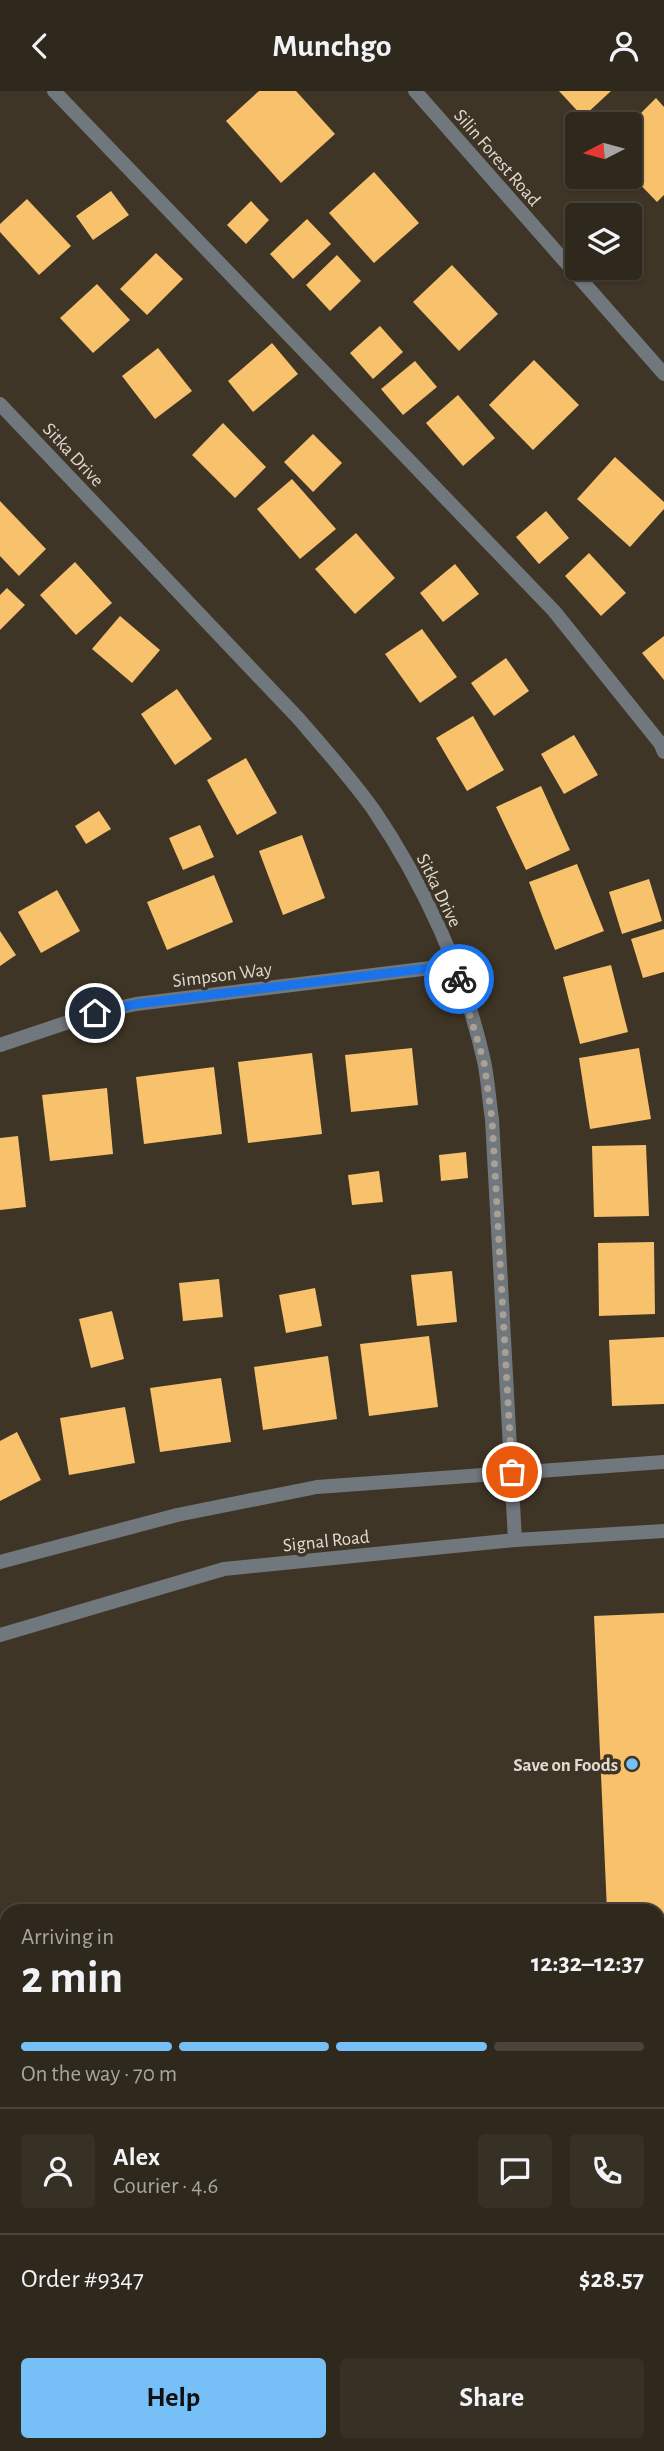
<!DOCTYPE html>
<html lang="en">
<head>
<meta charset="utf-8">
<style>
	body { margin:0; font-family:"Alegreya Sans",sans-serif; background:#373025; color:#f1f3f6; height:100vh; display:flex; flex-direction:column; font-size:26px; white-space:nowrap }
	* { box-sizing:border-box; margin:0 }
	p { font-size:23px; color:#a7a6a3 }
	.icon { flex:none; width:38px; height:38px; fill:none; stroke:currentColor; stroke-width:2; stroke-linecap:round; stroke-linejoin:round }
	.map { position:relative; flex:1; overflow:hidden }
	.details { position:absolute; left:0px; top:1813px; width:665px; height:548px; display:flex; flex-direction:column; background:#2f281c; border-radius:21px 21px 0 0; box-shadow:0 2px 5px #0004,0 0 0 2px #4a443b }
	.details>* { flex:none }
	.needle { width:46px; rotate:264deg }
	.fabs { position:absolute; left:565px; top:21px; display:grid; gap:14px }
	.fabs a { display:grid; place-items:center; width:77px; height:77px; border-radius:7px; background:#2f281c; box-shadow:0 2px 5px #0004,0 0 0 2px #4a443b; font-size:35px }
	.pin { position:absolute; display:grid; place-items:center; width:60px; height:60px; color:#fff; margin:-30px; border:4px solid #fff; border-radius:50%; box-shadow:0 2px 7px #0007 }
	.courier { position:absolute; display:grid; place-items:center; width:70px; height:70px; margin:-35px; border:5px solid #1a73e8; border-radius:50%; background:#fff; color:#222; box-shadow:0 2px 9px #0007 }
	.headline em { font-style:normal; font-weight:600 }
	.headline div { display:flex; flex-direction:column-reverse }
	.headline { display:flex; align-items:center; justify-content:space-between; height:119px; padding:0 21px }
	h1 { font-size:46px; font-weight:600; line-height:52px }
	.bar { display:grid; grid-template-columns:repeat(4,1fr); gap:10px 7px; align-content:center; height:84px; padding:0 21px }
	.bar i { height:9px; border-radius:5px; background:#4a443b }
	.bar .on { background:#76c0f7 }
	.bar p { grid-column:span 4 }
	.line { display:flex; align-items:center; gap:18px; padding:0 21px; border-top:2px solid #4a443b }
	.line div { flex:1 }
	.round { display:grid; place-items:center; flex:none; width:74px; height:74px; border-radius:7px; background:#373025 }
	.cta { display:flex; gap:14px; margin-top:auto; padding:14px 21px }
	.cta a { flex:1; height:80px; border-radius:7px; background:#76c0f7; color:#111; font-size:28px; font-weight:600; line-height:80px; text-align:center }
	.cta a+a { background:#373025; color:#f1f3f6 }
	header { display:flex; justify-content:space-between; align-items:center; height:91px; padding:0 21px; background:#2f281c; font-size:32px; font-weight:600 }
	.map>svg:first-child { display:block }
	.building { fill:#f8c16c }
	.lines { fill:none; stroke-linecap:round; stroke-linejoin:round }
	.service { stroke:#70777d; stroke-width:14 }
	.minor { stroke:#70777d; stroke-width:14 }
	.tertiary { stroke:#70777d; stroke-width:14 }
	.done { stroke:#a8a095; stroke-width:7; stroke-dasharray:0 12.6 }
	.route { stroke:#1a73e8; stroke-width:9 }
	.poi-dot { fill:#76c0f7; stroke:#3f3526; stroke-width:2.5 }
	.labels { text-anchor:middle; stroke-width:7; stroke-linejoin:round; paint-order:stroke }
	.street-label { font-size:19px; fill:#e1dad1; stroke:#3f3526 }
	.poi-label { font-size:19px; font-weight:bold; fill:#e1dad1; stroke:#3f3526; text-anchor:end }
</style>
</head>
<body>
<header><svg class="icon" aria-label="back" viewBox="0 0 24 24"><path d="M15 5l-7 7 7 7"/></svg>Munchgo<svg class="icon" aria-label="person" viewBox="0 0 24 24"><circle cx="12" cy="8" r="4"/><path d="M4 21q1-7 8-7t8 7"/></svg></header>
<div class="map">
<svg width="664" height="2360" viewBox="0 0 664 2360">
	<rect width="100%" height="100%" fill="#3f3526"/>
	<g class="building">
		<path d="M259,0H296L335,43L281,92L226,30Z"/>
		<path d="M559,0H611L583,26Z"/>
		<path d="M656,7L664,16V104L657,111L630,83V33Z"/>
		<path d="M374,81L419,132L374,172L329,122Z"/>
		<path d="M111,100L129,124L93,149L76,125Z"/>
		<path d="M27,108L71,155L39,184L0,141V133Z"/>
		<path d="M251,110L269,129L246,153L227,134Z"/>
		<path d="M307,128L331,153L293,188L270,163Z"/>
		<path d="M156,162L183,188L147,224L120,198Z"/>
		<path d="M337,164L361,190L330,220L306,194Z"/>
		<path d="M452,174L498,223L459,260L413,211Z"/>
		<path d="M97,193L130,229L93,262L60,227Z"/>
		<path d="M380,235L403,261L373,288L350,262Z"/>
		<path d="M272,252L298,283L253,321L228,290Z"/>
		<path d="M158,257L192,300L155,328L122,285Z"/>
		<path d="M534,269L579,314L533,359L489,314Z"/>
		<path d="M415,270L437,296L403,324L381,298Z"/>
		<path d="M458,304L495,347L463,375L426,332Z"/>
		<path d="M223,332L266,376L235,407L192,364Z"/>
		<path d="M313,343L342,372L313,401L284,371Z"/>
		<path d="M615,366L664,411V418L630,456L577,408Z"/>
		<path d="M292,388L336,438L300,468L257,418Z"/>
		<path d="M0,410L46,458L19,485L0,465Z"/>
		<path d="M546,420L569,447L539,473L516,446Z"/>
		<path d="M356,442L395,487L355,523L315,478Z"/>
		<path d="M589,462L626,502L601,525L565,485Z"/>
		<path d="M75,471L112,512L76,544L40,504Z"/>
		<path d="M455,473L479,503L443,531L420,502Z"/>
		<path d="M7,497L25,514L0,539V504Z"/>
		<path d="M120,525L160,559L132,592L92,558Z"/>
		<path d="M422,538L457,586L420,612L385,563Z"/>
		<path d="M664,545V589L642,562Z"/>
		<path d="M506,567L529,600L494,625L471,592Z"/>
		<path d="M177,598L212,648L175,674L141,623Z"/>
		<path d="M473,625L504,679L467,700L436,647Z"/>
		<path d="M574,644L598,684L564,703L541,663Z"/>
		<path d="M246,667L277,722L237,744L207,689Z"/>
		<path d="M541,695L570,759L526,779L496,716Z"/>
		<path d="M99,720L111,738L86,753L75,735Z"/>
		<path d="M200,734L214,766L183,779L169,747Z"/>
		<path d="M302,744L325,807L283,824L259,760Z"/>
		<path d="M577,773L604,840L555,859L529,791Z"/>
		<path d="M214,784L233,831L167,859L147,811Z"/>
		<path d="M649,788L662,830L622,843L609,801Z"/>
		<path d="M57,799L80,840L41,862L18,821Z"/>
		<path d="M664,838V881L643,887L631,848Z"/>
		<path d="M0,840L16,864L0,875Z"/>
		<path d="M611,874L628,941L580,953L563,886Z"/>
		<path d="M412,957L418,1014L351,1021L345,964Z"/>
		<path d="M639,957L651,1028L590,1038L579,967Z"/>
		<path d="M312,962L322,1043L248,1052L238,971Z"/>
		<path d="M214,976L222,1043L144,1053L136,986Z"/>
		<path d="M107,997L113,1063L50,1070L42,1004Z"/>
		<path d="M18,1045L26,1116L0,1119V1047Z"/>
		<path d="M646,1054L649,1125L594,1126L592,1055Z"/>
		<path d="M466,1061L468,1087L441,1090L439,1064Z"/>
		<path d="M379,1080L383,1111L352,1114L348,1084Z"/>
		<path d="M654,1151L655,1223L599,1225L598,1152Z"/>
		<path d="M452,1180L457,1231L417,1235L411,1184Z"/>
		<path d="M219,1188L223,1226L183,1230L179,1192Z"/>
		<path d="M315,1197L322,1235L286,1242L279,1204Z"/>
		<path d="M112,1220L124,1268L91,1277L79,1228Z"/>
		<path d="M429,1245L438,1316L369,1325L360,1253Z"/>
		<path d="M664,1246V1313L612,1315L609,1249Z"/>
		<path d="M328,1265L337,1328L263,1339L254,1276Z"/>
		<path d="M221,1287L231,1351L160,1361L150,1297Z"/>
		<path d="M125,1316L135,1372L69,1384L60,1327Z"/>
		<path d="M17,1341L41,1389L0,1410V1350Z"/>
		<path d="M664,1522V1883L658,1884V1820H607L594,1525Z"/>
		<path d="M7,1873V1948L0,1932V1876Z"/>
		<path d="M658,1914H664V2026L658,2027Z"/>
		<path d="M7,2033V2143L0,2146V2036Z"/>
		<rect x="658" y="2073" width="6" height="71"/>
		<path d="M664,2300V2359L603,2360V2354H658V2301Z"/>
		<path d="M12,2354H169L167,2360H0V2355Z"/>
		<path d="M375,2354H516V2356L452,2360H375Z"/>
	</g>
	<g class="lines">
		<path class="service" d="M54,0L554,520L660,652L664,661"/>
		<g class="minor">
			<path d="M415,0L664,283"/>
			<path d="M0,313L298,627C324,657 350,686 373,718C424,793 464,881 484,970C488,989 489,1009 492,1028L515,1449"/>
			<path d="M0,954L95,922L136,913L455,874"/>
			<path d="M658,2247H664"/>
			<path d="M0,2300L7,2297"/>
			<path d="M320,2354V2360"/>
		</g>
		<g class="tertiary">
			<path d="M0,1471L177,1424L317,1396L664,1371"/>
			<path d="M0,1544L224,1478L515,1449L664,1440"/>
		</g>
	</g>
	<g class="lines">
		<path class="done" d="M459,888L484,971L492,1028L512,1381"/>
		<path class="route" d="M95,922L136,913L454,874L459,888"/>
	</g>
	<circle class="poi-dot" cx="632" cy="1673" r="7"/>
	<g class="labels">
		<g class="street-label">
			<text transform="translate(498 66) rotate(49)" y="7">Silin Forest Road</text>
			<text transform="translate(74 363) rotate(47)" y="7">Sitka Drive</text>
			<text transform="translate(440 799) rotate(64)" y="7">Sitka Drive</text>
			<text transform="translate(222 883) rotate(-7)" y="7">Simpson Way</text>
			<text transform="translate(326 1449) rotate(-6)" y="7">Signal Road</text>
		</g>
		<g class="poi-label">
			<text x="618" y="1680">Save on Foods</text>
		</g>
	</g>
</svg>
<div class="fabs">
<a><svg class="needle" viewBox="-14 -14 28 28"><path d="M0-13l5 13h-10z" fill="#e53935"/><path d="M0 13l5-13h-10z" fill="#a7a6a3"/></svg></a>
<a><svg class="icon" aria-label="layers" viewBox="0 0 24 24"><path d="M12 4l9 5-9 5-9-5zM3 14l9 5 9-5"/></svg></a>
</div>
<div class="pin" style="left:512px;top:1381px;background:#ea580c"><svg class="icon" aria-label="bag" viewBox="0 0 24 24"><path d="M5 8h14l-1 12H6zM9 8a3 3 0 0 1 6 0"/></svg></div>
<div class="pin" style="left:95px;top:922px;background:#1f2937"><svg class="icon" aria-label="home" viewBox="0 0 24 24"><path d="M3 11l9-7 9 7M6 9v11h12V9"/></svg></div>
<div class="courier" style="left:459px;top:888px"><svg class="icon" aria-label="bike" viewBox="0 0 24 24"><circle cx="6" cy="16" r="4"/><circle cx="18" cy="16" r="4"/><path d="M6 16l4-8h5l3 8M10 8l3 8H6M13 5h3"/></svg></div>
<section class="details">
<div class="headline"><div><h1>2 min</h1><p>Arriving in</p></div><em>12:32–12:37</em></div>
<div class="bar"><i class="on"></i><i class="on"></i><i class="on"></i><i></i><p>On the way · 70 m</p></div>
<div class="line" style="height:126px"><a class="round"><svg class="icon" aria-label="person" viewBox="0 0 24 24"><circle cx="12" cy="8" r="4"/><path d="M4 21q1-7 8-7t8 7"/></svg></a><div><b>Alex</b><p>Courier · 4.6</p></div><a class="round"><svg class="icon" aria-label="chat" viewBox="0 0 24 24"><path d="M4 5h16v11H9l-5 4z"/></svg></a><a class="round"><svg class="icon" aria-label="phone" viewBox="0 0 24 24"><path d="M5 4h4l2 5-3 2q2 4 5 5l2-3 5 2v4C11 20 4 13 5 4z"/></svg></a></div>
<div class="line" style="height:91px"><div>Order #9347</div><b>$28.57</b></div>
<div class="cta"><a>Help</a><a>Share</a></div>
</section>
</div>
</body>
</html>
